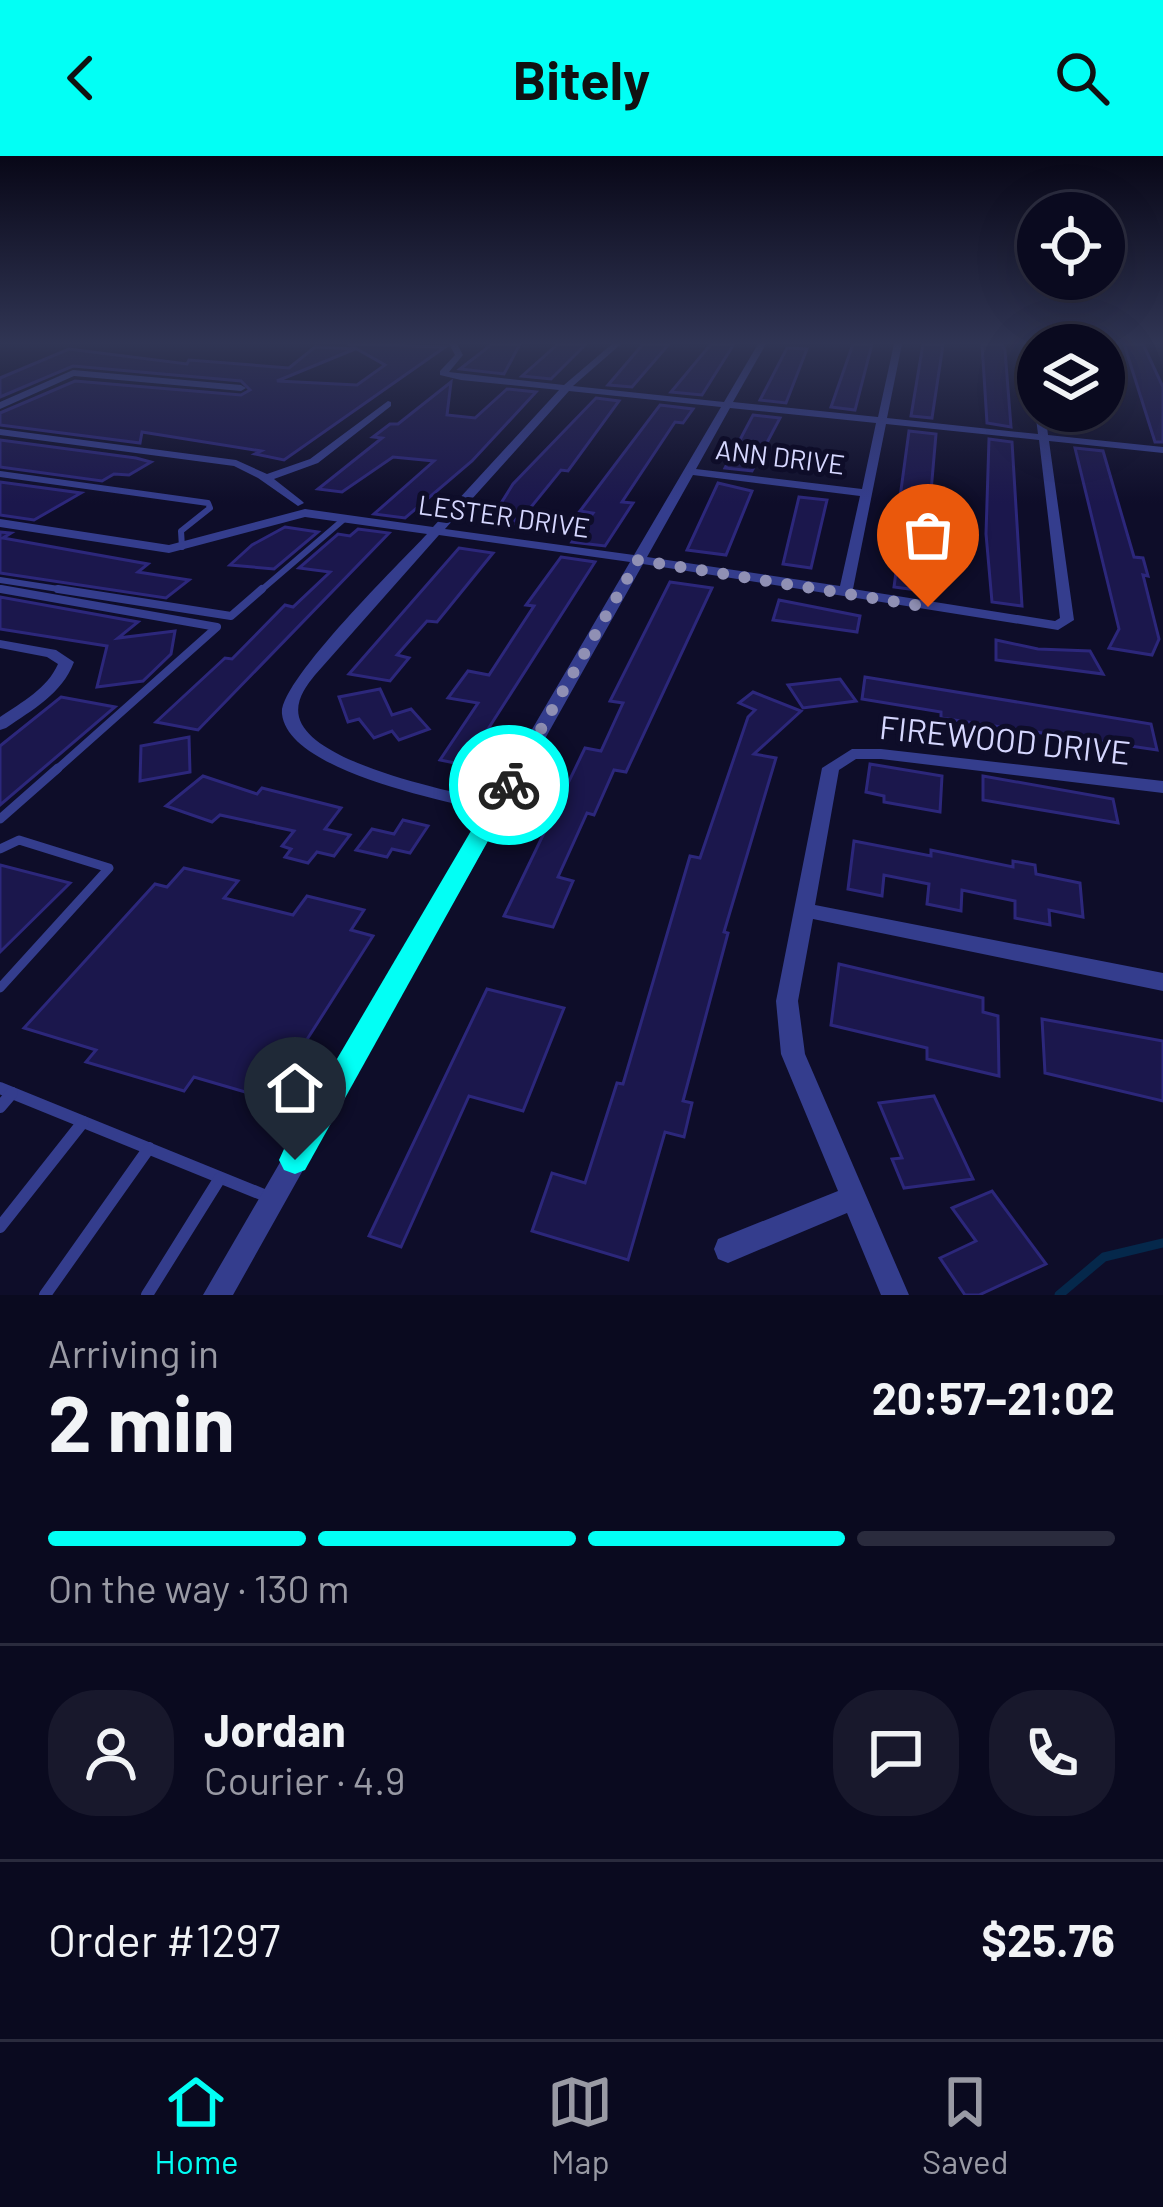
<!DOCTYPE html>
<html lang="en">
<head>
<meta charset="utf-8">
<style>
	body { margin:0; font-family:Barlow,sans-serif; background:#18182c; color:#f1f3f6; height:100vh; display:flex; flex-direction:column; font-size:45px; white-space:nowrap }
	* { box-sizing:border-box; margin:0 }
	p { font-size:39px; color:#999aa4 }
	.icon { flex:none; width:66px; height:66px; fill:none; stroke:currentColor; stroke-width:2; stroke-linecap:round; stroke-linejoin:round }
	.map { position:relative; height:1139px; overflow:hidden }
	.sheet { display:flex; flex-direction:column; background:#0a0a1f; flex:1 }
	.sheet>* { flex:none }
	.buttons { position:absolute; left:1017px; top:36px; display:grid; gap:24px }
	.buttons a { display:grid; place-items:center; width:108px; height:108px; border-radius:50%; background:#0a0a1f; box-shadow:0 12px 48px #0002,0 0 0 3px #2a2b3d; font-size:60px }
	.pin { position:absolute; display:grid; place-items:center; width:102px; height:102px; color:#fff; margin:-123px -51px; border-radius:50% 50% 50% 0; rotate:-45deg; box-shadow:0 0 12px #0007 }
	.pin .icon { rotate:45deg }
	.courier { position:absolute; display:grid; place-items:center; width:120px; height:120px; margin:-60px; border:9px solid #02fff5; border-radius:50%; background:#fff; color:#222; box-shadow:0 3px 15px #0007 }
	.headline em { font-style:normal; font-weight:700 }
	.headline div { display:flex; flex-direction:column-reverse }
	.headline { display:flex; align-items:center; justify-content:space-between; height:204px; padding:0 48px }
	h1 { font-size:78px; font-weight:700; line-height:90px }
	.bar { display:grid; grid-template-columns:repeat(4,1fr); gap:18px 12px; align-content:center; height:144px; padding:0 48px }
	.bar i { height:15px; border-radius:9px; background:#2a2b3d }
	.bar .current { background:#02fff5 }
	.bar p { grid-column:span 4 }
	.line { display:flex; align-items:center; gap:30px; padding:0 48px; border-top:3px solid #2a2b3d }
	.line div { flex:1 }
	.round { display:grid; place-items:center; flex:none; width:126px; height:126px; border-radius:48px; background:#18182c }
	header { display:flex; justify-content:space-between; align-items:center; height:156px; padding:0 48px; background:#02fff5; color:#111; font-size:54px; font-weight:700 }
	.tab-bar { display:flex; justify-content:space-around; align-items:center; height:168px; border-top:3px solid #2a2b3d; background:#0a0a1f; font-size:33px; color:#999aa4 }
	.tab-bar a { display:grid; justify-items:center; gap:6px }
	.tab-bar .current { color:#02fff5 }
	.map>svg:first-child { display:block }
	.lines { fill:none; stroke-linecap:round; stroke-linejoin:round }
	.stream { stroke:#05284b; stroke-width:9 }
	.building { fill:#1b174c; stroke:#2c277b; stroke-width:3 }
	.lane-far3 { stroke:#343d8d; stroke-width:6 }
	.lane-far2 { stroke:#343d8d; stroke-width:8 }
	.lane-far1 { stroke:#343d8d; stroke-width:9 }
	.lane { stroke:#343d8d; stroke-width:12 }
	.street { fill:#343d8d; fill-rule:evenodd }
	.route { fill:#02fff5 }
	.done { stroke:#9090b4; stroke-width:12; stroke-dasharray:0 21.6 }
	.labels { text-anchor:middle; stroke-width:10; stroke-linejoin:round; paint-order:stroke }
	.far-street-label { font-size:27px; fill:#d6d7ff; stroke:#0e0d29 }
	.street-label { font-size:33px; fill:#d6d7ff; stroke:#0e0d29 }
</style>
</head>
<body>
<header><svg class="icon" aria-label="back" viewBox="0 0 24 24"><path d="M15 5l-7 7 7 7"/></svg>Bitely<svg class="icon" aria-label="search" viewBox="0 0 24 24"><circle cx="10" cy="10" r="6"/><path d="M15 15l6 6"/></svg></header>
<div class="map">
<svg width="1163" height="1139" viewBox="0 0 1163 1139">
	<rect width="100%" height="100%" fill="#0e0d29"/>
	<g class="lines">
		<path class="stream" d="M1059,1139L1104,1101L1163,1087"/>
	</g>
	<g class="building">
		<path d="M348,188L445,191L284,304L255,298L261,295L142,276L140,287L0,269V257L75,225L241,239L250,234L241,225L73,210L0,241V222L69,193L187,208L189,204L289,212L315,191L355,193L277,225L357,229L385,209Z"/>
		<path d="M492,188H520L504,218L460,213Z"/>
		<path d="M558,188H586L551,223L522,220Z"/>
		<path d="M643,188H669L632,231L608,229Z"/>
		<path d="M711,188H734L702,239L671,236Z"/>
		<path d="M853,188H872L855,254L831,251Z"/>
		<path d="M923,188L943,189L932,262L911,260Z"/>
		<path d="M982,188H1001L1005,194L1011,271L987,267Z"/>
		<path d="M1124,188H1143L1163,231V286H1155Z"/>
		<path d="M787,192L807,193L786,247L760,244Z"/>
		<path d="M451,226L447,259L475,262L507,233L536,236L472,305L405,362L374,358L434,305L393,301L342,336L318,333L382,282L373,281L390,268H398Z"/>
		<path d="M596,242L619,245L568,315L561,314L527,356L539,358L528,372L510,369L515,363L493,360L513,328Z"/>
		<path d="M660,249L693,253L683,267L675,266L622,346L633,347L605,390L572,386L593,357L580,355Z"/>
		<path d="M753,259L780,262L752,315L725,312Z"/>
		<path d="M909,275L936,278L924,416L933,418L932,436L894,431L897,409L891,408Z"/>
		<path d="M989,283L1012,286L1022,450L992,446L986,378Z"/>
		<path d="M0,284L136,302L151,306L129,319L114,318L102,325L0,311Z"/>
		<path d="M1075,292L1103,295L1134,401L1143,402L1148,420L1143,419L1159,483L1152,499L1109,492L1119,473Z"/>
		<path d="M0,326L81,337L34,364L0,359Z"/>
		<path d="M718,327L752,335L726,399L687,394Z"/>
		<path d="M799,341L827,344L811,412L783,408Z"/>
		<path d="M285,371L318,376L274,413L230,409L252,389Z"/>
		<path d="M358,373L389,377L198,574L156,566L225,502L232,503L285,449L293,451L330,416L299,412L338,378L350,380Z"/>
		<path d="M0,376L11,377L3,382L148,408L138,416L189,424L166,442L0,417Z"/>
		<path d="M459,392L493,397L437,466L427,465L397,499L409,502L390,525L349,518Z"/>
		<path d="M561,401L595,406L465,609L440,604L478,547L448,542L468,515L489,519L534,450L526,449Z"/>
		<path d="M670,426L712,432L626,616L614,614L594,659L587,657L558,721L573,725L553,771L504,760L585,592L601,595L623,547L610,545Z"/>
		<path d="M0,441L138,466L118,482L175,475L171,498L143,525L97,531L107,490L0,473Z"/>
		<path d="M779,444L860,460L857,476L773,464Z"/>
		<path d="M996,484L1038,493L1090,495L1103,518L996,504Z"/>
		<path d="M865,521L1151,568L1157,594L941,562V556L862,543Z"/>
		<path d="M840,523L856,545L803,552L788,529Z"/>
		<path d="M380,533L392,559L411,553L429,573L399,584L392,575L374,582L359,563L348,566L339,541Z"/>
		<path d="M753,536L801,555L754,598L776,602L724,776L728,777L683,945L692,947L684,981L665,976L628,1104L532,1075L552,1017L585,1027L617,927L623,928L690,700L700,702L748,561L755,554L739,547Z"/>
		<path d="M61,541L115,551L0,649V590Z"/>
		<path d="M189,581L190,616L140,625L141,590Z"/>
		<path d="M870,608L942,620L940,656L884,646V640L866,636Z"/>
		<path d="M203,620L257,638L262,632L341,652L325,673L350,679L334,700L317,696L308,707L285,701L291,693L282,690L294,675L220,659L212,666L166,650Z"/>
		<path d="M983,620L1113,643L1118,667L983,644Z"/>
		<path d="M403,664L428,670L410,697L392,693L387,701L356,694L372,673L394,678Z"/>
		<path d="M854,685L931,700V694L1013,711V705L1035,709L1036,718L1080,727L1083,761L1049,754L1050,769L1015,762V745L962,734L961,755L927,748L929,728L884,719L882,740L848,733Z"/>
		<path d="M0,709L70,727L0,796Z"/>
		<path d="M184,712L238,725L224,742L293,759L307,740L364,754L351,774L373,780L269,943L194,921L184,935L86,906L96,894L24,872L155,728L167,731Z"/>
		<path d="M839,808L983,842V856L998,860L999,920L927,903V892L831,869Z"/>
		<path d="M487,833L564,852L523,955L469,940L401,1091L369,1080Z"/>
		<path d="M1042,863L1163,885V945L1045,917Z"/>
		<path d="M934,940L973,1023L904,1032L892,1003L902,1002L879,947Z"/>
		<path d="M992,1035L1046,1108L979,1139H965L940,1102L976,1085L952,1052Z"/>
	</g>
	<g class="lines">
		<g class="lane-far3">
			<path d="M0,318L208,347L210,352L181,375L182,391"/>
			<path d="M0,424L78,436"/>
			<path d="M0,433L18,436"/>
			<path d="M259,436L343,364"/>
		</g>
		<g class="lane-far2">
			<path d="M1,433L217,471L55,615"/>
			<path d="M58,433L231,460L262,433"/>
		</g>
		<g class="lane-far1">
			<path d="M0,663L58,612"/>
			<path d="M0,693L19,684L109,712L0,832"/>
		</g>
		<g class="lane">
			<path d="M0,932L271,1042"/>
			<path d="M0,951L12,937"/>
			<path d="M0,1071L83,966"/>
			<path d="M45,1139L149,992"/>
			<path d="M147,1139L220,1022"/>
		</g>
		<g class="street">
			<path d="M449,188H457L463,199L449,216L564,229L612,188H621L573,230L724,246L758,188H766L733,246L878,261L894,188H902L887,262L1038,278L1035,255L1038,253V255H1045L1048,279L1163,291V297L1049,285L1074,464L1058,474L643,408L233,1139H203L484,655C438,643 288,614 282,558C278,526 401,406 427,378L305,361L169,397L0,371V363L169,389L305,353L433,371L559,234L461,224L440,219V215L455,199ZM569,235L721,251L634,399L445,373ZM730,252L876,267L862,333L696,313ZM886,268L1039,284L1060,462L1055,465L853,433ZM693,319L860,340L840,430L647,401ZM439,379L630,406L490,645C448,634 311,608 299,561C295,545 306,530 315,519Z"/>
			<path d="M1027,188H1035L1038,241L1033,238Z"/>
			<path d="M73,214L241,229L246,232L241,235L74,220L0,253V246Z"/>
			<path d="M388,245L391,246V250L318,307L274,323L302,345L304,347L298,350L258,322L234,310L0,279V273L236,304L267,318L310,303Z"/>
			<path d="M0,484L56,494L74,506C62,538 32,554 6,572L0,574V561C22,546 47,533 58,508L47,501L0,492Z"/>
			<path d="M852,593H881L1163,625V637L881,603H856L839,614L815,749L1163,817V835L813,763L798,845L805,898L909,1139H881L847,1057L728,1107L718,1103L714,1093L718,1083L838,1035L781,898L776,845L822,612Z"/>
		</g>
	</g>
	<linearGradient id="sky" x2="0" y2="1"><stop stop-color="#080717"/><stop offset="0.54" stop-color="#303554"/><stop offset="1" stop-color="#303554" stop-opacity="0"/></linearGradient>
	<rect width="1163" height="347" fill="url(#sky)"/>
	<path class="route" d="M509,623L519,629L305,1014L295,1018L284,1014L279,1004L284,993L498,629Z"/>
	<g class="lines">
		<path class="done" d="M509,629L638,404L928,451"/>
	</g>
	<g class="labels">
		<g class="far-street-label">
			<text transform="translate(780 302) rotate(7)" y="9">ANN DRIVE</text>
			<text transform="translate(504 361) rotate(8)" y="9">LESTER DRIVE</text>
		</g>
		<g class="street-label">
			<text transform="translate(1005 584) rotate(6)" y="12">FIREWOOD DRIVE</text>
		</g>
	</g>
</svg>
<div class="buttons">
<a><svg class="icon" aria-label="locate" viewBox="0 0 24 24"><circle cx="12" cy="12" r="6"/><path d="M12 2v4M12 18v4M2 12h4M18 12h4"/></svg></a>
<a><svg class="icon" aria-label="layers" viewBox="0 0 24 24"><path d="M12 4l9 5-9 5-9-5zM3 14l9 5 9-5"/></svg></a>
</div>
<div class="pin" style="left:928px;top:451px;background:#ea580c"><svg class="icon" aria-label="bag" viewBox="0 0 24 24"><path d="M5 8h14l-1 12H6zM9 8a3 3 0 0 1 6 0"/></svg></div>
<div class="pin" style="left:295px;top:1004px;background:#1f2937"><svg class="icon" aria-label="home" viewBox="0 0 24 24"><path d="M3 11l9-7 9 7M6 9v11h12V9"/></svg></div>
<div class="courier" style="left:509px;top:629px"><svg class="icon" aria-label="bike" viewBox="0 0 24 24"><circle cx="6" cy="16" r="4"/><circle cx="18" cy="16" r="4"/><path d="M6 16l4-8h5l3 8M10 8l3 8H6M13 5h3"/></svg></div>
</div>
<section class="sheet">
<div class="headline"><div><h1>2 min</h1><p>Arriving in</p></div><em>20:57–21:02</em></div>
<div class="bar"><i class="current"></i><i class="current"></i><i class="current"></i><i></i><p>On the way · 130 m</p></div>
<div class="line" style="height:216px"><a class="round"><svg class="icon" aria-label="person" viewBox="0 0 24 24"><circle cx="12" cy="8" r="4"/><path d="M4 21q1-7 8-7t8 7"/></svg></a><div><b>Jordan</b><p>Courier · 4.9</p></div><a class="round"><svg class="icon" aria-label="chat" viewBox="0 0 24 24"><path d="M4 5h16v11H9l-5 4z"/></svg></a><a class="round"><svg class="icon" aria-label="phone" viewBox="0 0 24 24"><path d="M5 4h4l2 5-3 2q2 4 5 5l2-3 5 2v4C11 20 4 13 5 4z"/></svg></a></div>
<div class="line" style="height:156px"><div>Order #1297</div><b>$25.76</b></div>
</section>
<nav class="tab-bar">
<a class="current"><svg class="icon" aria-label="home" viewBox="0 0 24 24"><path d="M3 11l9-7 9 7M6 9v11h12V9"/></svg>Home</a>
<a><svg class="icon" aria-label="map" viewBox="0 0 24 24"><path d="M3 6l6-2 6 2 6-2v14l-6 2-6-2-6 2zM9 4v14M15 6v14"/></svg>Map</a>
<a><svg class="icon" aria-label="saved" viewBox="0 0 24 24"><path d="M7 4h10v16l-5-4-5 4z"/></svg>Saved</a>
</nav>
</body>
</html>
